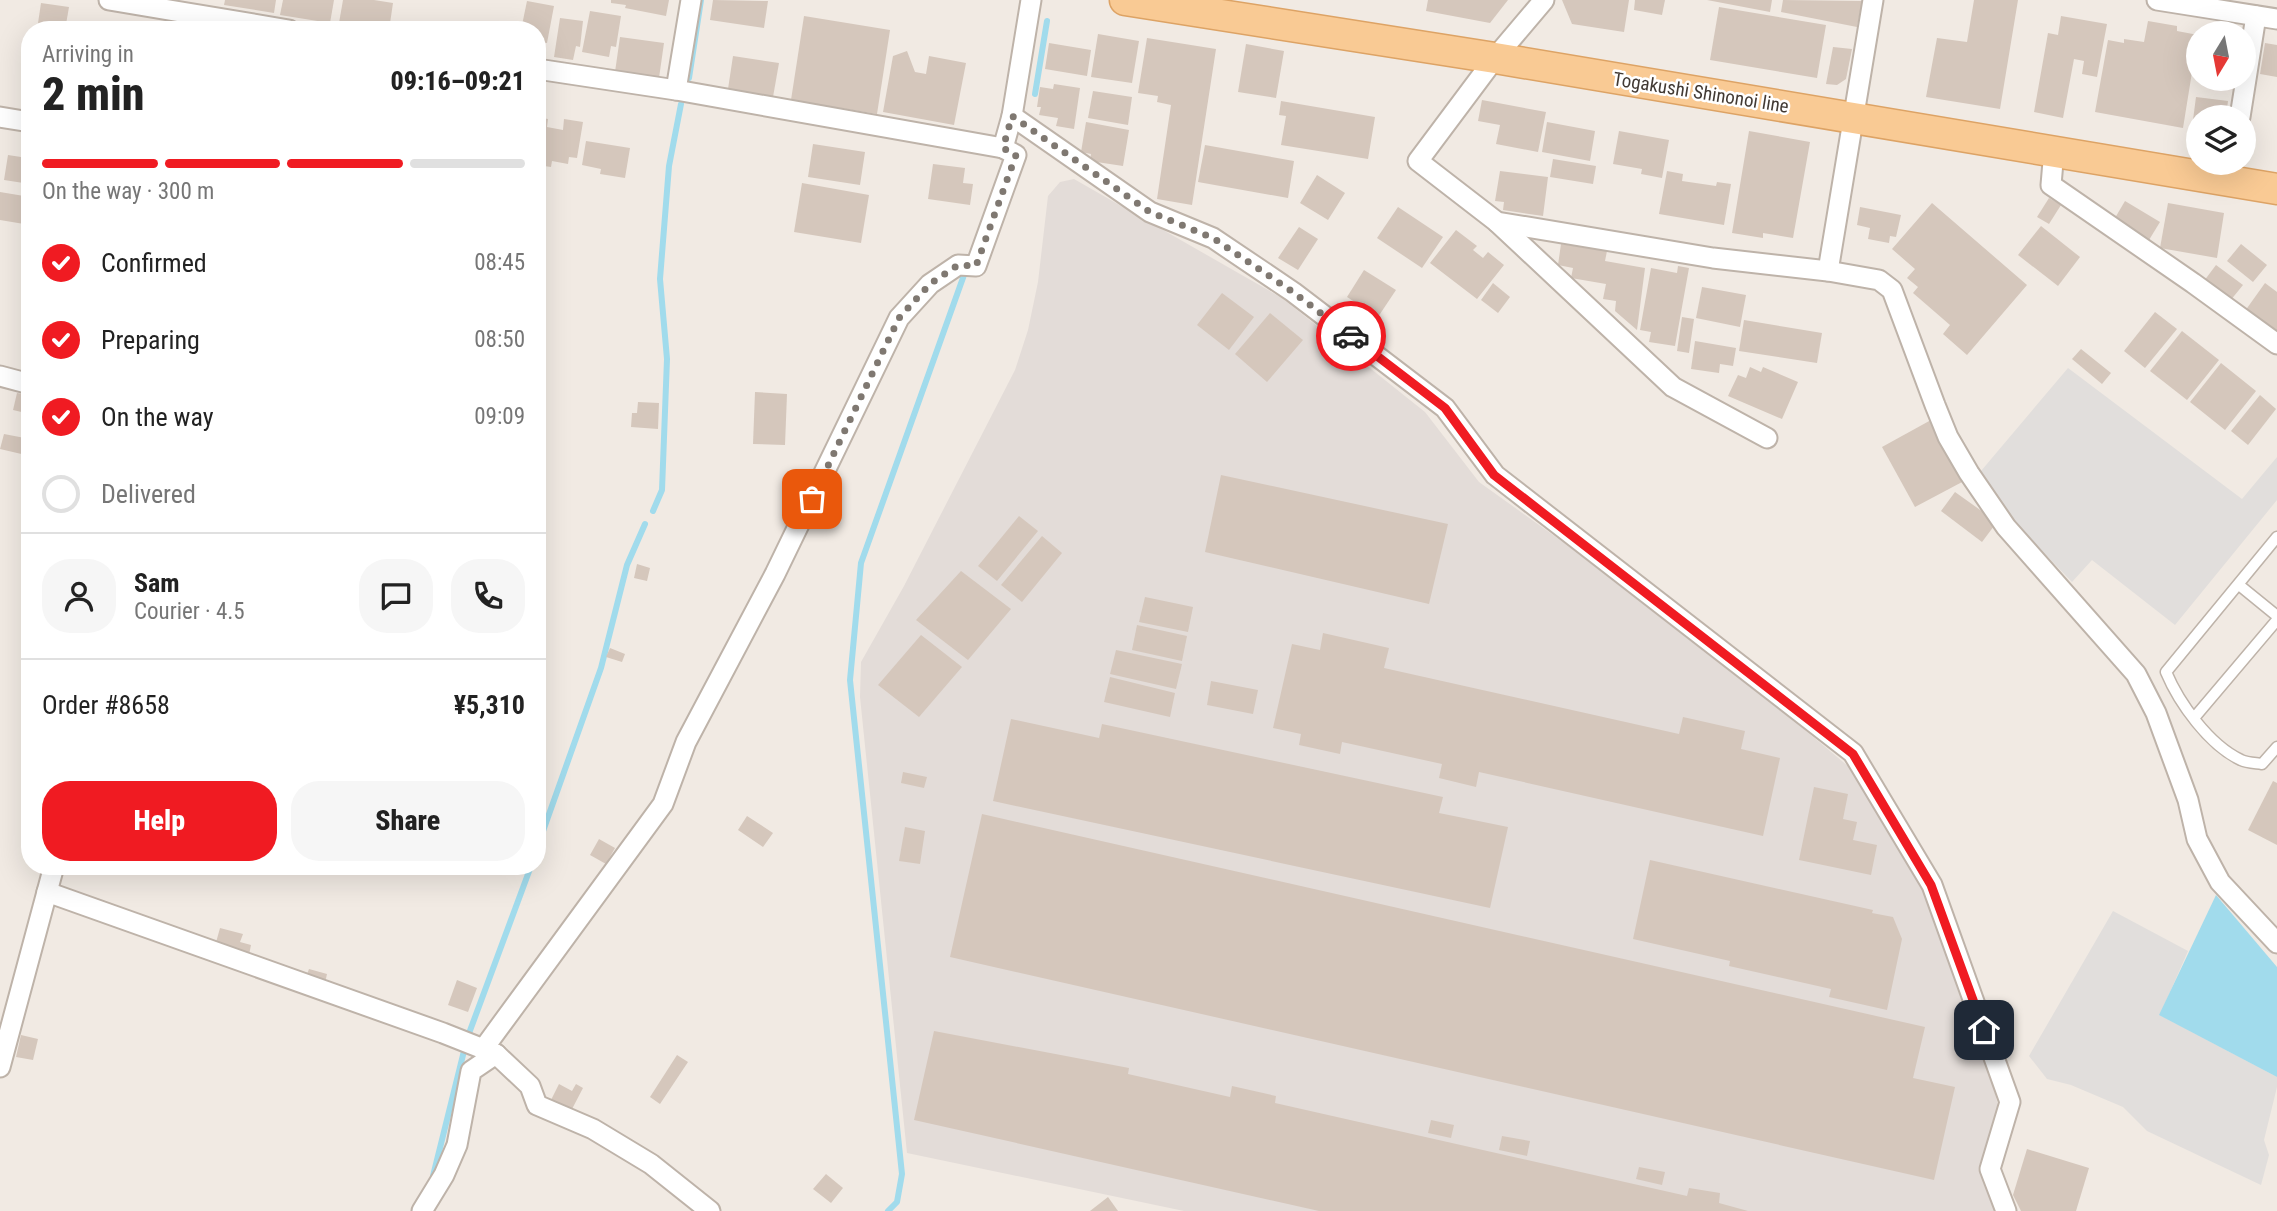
<!DOCTYPE html>
<html lang="en">
<head>
<meta charset="utf-8">
<style>
	body { margin:0; font-family:"Roboto Condensed",sans-serif; background:#f6f6f6; color:#222; height:100vh; display:flex; flex-direction:column; font-size:26px; white-space:nowrap }
	* { box-sizing:border-box; margin:0 }
	p { font-size:23px; color:#767676 }
	.icon { flex:none; width:38px; height:38px; fill:none; stroke:currentColor; stroke-width:2; stroke-linecap:round; stroke-linejoin:round }
	.map { position:relative; flex:1; overflow:hidden }
	.sheet { position:absolute; left:21px; top:21px; width:525px; height:854px; display:flex; flex-direction:column; background:#fff; border-radius:28px; box-shadow:0 7px 28px #0002 }
	.sheet>* { flex:none }
	.needle { width:46px; rotate:190deg }
	.controls { position:absolute; left:2186px; top:21px; display:grid; gap:14px }
	.controls a { display:grid; place-items:center; width:70px; height:70px; border-radius:50%; background:#fff; box-shadow:0 7px 28px #0002; font-size:35px }
	.pin { position:absolute; display:grid; place-items:center; width:60px; height:60px; color:#fff; margin:-30px; border-radius:14px; box-shadow:0 4px 10px #0006 }
	.courier { position:absolute; display:grid; place-items:center; width:70px; height:70px; margin:-35px; border:5px solid #f01b22; border-radius:50%; background:#fff; color:#222; box-shadow:0 2px 9px #0007 }
	.summary em { font-style:normal; font-weight:800 }
	.summary div { display:flex; flex-direction:column-reverse }
	.summary { display:flex; align-items:center; justify-content:space-between; height:119px; padding:0 21px }
	h1 { font-size:46px; font-weight:800; line-height:52px }
	.bar { display:grid; grid-template-columns:repeat(4,1fr); gap:10px 7px; align-content:center; height:84px; padding:0 21px }
	.bar i { height:9px; border-radius:5px; background:#e0e0e0 }
	.bar .selected { background:#f01b22 }
	.bar p { grid-column:span 4 }
	.line { display:flex; align-items:center; gap:18px; padding:0 21px; border-top:2px solid #e0e0e0 }
	.line div { flex:1 }
	.round { display:grid; place-items:center; flex:none; width:74px; height:74px; border-radius:28px; background:#f6f6f6 }
	ol { padding:0 21px; list-style:none }
	li { display:flex; align-items:center; gap:21px; height:77px }
	li p { margin-inline-start:auto }
	li .icon { padding:7px; border-radius:50%; background:#f01b22; color:#fff; stroke-width:4 }
	li:last-child { color:#767676 }
	li i { width:38px; height:38px; border:4px solid #e0e0e0; border-radius:50% }
	.button { display:flex; gap:14px; margin-top:auto; padding:14px 21px }
	.button a { flex:1; height:80px; border-radius:28px; background:#f01b22; color:#fff; font-size:28px; font-weight:800; line-height:80px; text-align:center }
	.button a+a { background:#f6f6f6; color:#222 }
	.map>svg:first-child { display:block }
	.industrial { fill:#e3dcd8 }
	.parking { fill:#e1dedc }
	.water { fill:#a1dbec }
	.lines { fill:none; stroke-linecap:round; stroke-linejoin:round }
	.stream { stroke:#a1dbec; stroke-width:6 }
	.building { fill:#d5c7bc }
	.lane-casing { stroke:#beb3a9; stroke-width:13 }
	.street-casing { stroke:#beb3a9; stroke-width:23 }
	.primary-casing { stroke:#dda365; stroke-width:33 }
	.lane { stroke:#fff; stroke-width:10 }
	.street { stroke:#fff; stroke-width:19 }
	.primary { stroke:#f9ca94; stroke-width:30 }
	.done { stroke:#7f7871; stroke-width:7; stroke-dasharray:0 12.6 }
	.route { stroke:#f01b22; stroke-width:9 }
	.labels { text-anchor:middle; stroke-width:5; stroke-linejoin:round; paint-order:stroke }
	.street-label { font-size:19px; fill:#423a34; stroke:#fff }
</style>
</head>
<body>
<div class="map">
<svg width="2277" height="1211" viewBox="0 0 2277 1211">
	<rect width="100%" height="100%" fill="#f1eae3"/>
	<path class="industrial" d="M1074,179L1282,298L1425,412L1479,482L1567,545L1799,725L1855,772L1924,888L1965,1011L1986,1058L1999,1109L1978,1169L1997,1211H1184L907,1153L860,697L861,662L904,586L1015,370L1028,330L1038,282L1048,196L1060,182Z"/>
	<g class="parking">
		<path d="M2068,368L2242,499L2277,457V500L2175,625L2092,560L2072,582L2015,523L1981,471Z"/>
		<path d="M2113,911L2188,951L2160,1015L2277,1077V1087L2264,1140L2269,1155L2261,1185L2147,1131L2123,1107L2071,1085L2047,1079L2029,1056Z"/>
	</g>
	<path class="water" d="M2216,895L2277,967V1077L2159,1015Z"/>
	<g class="lines">
		<g class="stream">
			<path d="M689,78L701,0"/>
			<path d="M1035,94L1047,21"/>
			<path d="M653,511L662,490L667,359L660,279L669,166L681,104"/>
			<path d="M537,848L601,668L627,565L645,524"/>
			<path d="M468,1036L531,866"/>
			<path d="M433,1176L464,1051"/>
			<path d="M888,1211L897,1202L902,1174L850,680L861,563L964,275"/>
		</g>
	</g>
	<g class="building">
		<path d="M225,0H276L274,13L224,5Z"/>
		<path d="M283,0H334L330,23L280,15Z"/>
		<path d="M343,0H374L393,3L389,30L339,23Z"/>
		<path d="M611,0H669L666,16L625,8L626,5L611,3Z"/>
		<path d="M713,0L768,1L764,28L710,20Z"/>
		<path d="M1428,0H1508L1490,23L1426,11Z"/>
		<path d="M1562,0H1629L1624,32L1572,24Z"/>
		<path d="M1635,0H1665L1662,15L1634,10Z"/>
		<path d="M1707,0H1772L1770,12Z"/>
		<path d="M1783,0L1862,1L1857,27L1781,12Z"/>
		<path d="M1974,0H2018L2000,109L1926,97L1937,38L1967,42Z"/>
		<path d="M527,1L554,6L547,43L537,42V30H521Z"/>
		<path d="M41,3L69,7L65,30H37Z"/>
		<path d="M1719,7L1826,25L1817,78L1710,60Z"/>
		<path d="M590,11L621,16L616,47L611,46L609,57L582,52Z"/>
		<path d="M804,16L890,30L877,114L791,100Z"/>
		<path d="M2061,16L2107,24L2097,77L2082,74L2084,61L2074,59L2063,118L2034,112L2048,33L2058,35Z"/>
		<path d="M560,18L583,21L580,47L576,46L573,60L554,57Z"/>
		<path d="M2148,21L2177,26V31L2198,35L2183,128L2095,112L2108,40L2124,43V39L2144,42Z"/>
		<path d="M72,23L108,28V30H71Z"/>
		<path d="M1098,34L1139,41L1132,83L1091,77Z"/>
		<path d="M620,37L664,43L659,78L615,72Z"/>
		<path d="M1147,38L1216,49L1192,205L1157,199L1171,105L1157,102L1158,96L1138,93Z"/>
		<path d="M1049,43L1091,50L1087,76L1045,69Z"/>
		<path d="M2265,43L2277,45V77L2260,74Z"/>
		<path d="M1246,44L1284,51L1276,98L1238,92Z"/>
		<path d="M1833,47L1852,49L1846,79L1837,85L1826,84Z"/>
		<path d="M907,51L915,72L926,74L929,56L966,63L954,125L883,112L893,56Z"/>
		<path d="M733,56L779,63L773,97L728,89Z"/>
		<path d="M1054,84L1080,88L1074,129L1056,126L1058,118L1039,115L1041,107H1037L1040,87L1053,89Z"/>
		<path d="M1093,91L1132,97L1128,125L1088,118Z"/>
		<path d="M2196,97L2228,101L2226,117H2198V144L2190,143Z"/>
		<path d="M1482,100L1546,112L1538,152L1496,144L1500,125L1478,121Z"/>
		<path d="M1281,101L1375,117L1368,159L1281,145L1286,116L1279,115Z"/>
		<path d="M537,117L548,119L547,127L563,130L564,119L583,122L577,158L569,157L568,164L552,161L551,167L537,165Z"/>
		<path d="M1086,122L1129,130L1123,166L1090,161L1091,154L1081,152Z"/>
		<path d="M1547,122L1595,131L1590,161L1542,152Z"/>
		<path d="M1619,131L1669,140L1662,178L1641,174L1642,169L1613,164Z"/>
		<path d="M1749,131L1810,142L1793,238L1763,233V238L1732,233Z"/>
		<path d="M586,141L630,148L625,178L600,174L601,169L582,165Z"/>
		<path d="M813,144L865,152L860,185L808,177Z"/>
		<path d="M1205,145L1294,161L1288,198L1198,182Z"/>
		<path d="M23,152L30,153V184L4,180L8,155L21,157Z"/>
		<path d="M1553,159L1596,166L1593,184L1550,177Z"/>
		<path d="M933,164L965,168L963,183L973,184L970,205L928,199Z"/>
		<path d="M1500,171L1548,177L1543,216L1503,210L1504,202L1495,201Z"/>
		<path d="M1667,171L1683,174L1682,181L1716,186L1717,182L1731,184L1724,225L1659,214Z"/>
		<path d="M1317,175L1345,193L1328,220L1300,203Z"/>
		<path d="M802,183L869,195L861,243L794,232Z"/>
		<path d="M0,192L30,197V225L0,220Z"/>
		<path d="M2049,198L2061,205L2049,224L2037,217Z"/>
		<path d="M2125,201L2160,222L2149,240L2115,218Z"/>
		<path d="M1932,203L2027,285L1967,355L1943,334L1950,325L1913,293L1918,287L1907,278L1915,269L1892,249Z"/>
		<path d="M2168,203L2224,213L2217,258L2160,248Z"/>
		<path d="M1398,207L1443,237L1422,268L1377,238Z"/>
		<path d="M1860,207L1901,215L1896,237L1890,236L1889,243L1868,239L1870,228L1857,225Z"/>
		<path d="M2041,226L2080,257L2058,286L2018,255Z"/>
		<path d="M1299,227L1318,239L1298,270L1278,258Z"/>
		<path d="M1456,230L1477,246L1473,250L1483,258L1488,252L1504,265L1477,299L1430,263Z"/>
		<path d="M1561,244L1607,251L1605,261L1645,268L1637,330L1615,311L1616,301L1603,299L1606,284L1571,278L1573,268L1558,265Z"/>
		<path d="M2241,244L2267,265L2253,282L2227,261Z"/>
		<path d="M2216,265L2243,285L2230,301L2204,281Z"/>
		<path d="M1678,266L1689,268L1675,346L1649,342L1651,332L1640,330L1651,268L1677,273Z"/>
		<path d="M1364,270L1396,290L1378,317L1347,297Z"/>
		<path d="M1493,283L1510,297L1498,313L1481,300Z"/>
		<path d="M2265,283L2277,292V334L2245,311Z"/>
		<path d="M1702,287L1746,295L1740,327L1696,318Z"/>
		<path d="M1222,293L1254,317L1229,350L1197,325Z"/>
		<path d="M2155,312L2177,329L2145,368L2124,351Z"/>
		<path d="M1270,313L1303,340L1267,382L1235,354Z"/>
		<path d="M1682,317L1694,319L1689,353L1677,351Z"/>
		<path d="M1744,320L1822,333L1817,363L1739,351Z"/>
		<path d="M2182,331L2219,360L2187,400L2150,371Z"/>
		<path d="M1695,341L1736,348L1733,366L1720,364L1719,373L1691,369Z"/>
		<path d="M2081,349L2111,373L2102,384L2072,359Z"/>
		<path d="M2221,363L2256,391L2225,430L2190,402Z"/>
		<path d="M1750,367L1761,372L1763,367L1798,382L1782,419L1728,396L1738,375L1746,378Z"/>
		<path d="M755,392L787,394L785,445L753,444Z"/>
		<path d="M17,393L30,395V414L13,410Z"/>
		<path d="M2260,395L2276,409L2248,445L2231,431Z"/>
		<path d="M638,402L659,403L658,429L631,427L632,413H637Z"/>
		<path d="M1931,420L1964,481L1915,507L1882,447Z"/>
		<path d="M4,434L30,439V456L0,449Z"/>
		<path d="M1221,475L1448,524L1429,604L1205,552Z"/>
		<path d="M1955,492L1997,522L1982,542L1941,511Z"/>
		<path d="M1019,516L1038,531L997,581L978,566Z"/>
		<path d="M1042,536L1062,553L1022,602L1001,585Z"/>
		<path d="M637,564L650,568L647,581L634,578Z"/>
		<path d="M961,571L1011,609L968,660L916,620Z"/>
		<path d="M1145,597L1193,607L1188,632L1139,622Z"/>
		<path d="M1137,625L1187,636L1182,661L1132,650Z"/>
		<path d="M1323,633L1389,648L1384,668L1679,734L1683,717L1745,731L1741,749L1780,758L1763,836L1479,772L1476,787L1439,778L1442,764L1342,742L1340,754L1299,745L1301,734L1273,728L1292,644L1320,650Z"/>
		<path d="M921,635L962,667L919,717L878,685Z"/>
		<path d="M610,648L625,654L622,662L606,657Z"/>
		<path d="M1116,650L1182,664L1176,689L1110,674Z"/>
		<path d="M1110,677L1175,693L1170,717L1104,702Z"/>
		<path d="M1211,681L1258,690L1253,714L1207,705Z"/>
		<path d="M1011,719L1099,738L1102,724L1443,797L1439,813L1508,827L1490,908L993,801Z"/>
		<path d="M903,772L927,777L924,788L901,783Z"/>
		<path d="M2273,781L2277,783V845L2248,830Z"/>
		<path d="M1814,787L1848,794L1843,819L1857,822L1853,840L1877,845L1871,875L1799,860Z"/>
		<path d="M982,814L1925,1027L1913,1078L1955,1087L1934,1180L950,957Z"/>
		<path d="M747,816L773,833L763,847L738,830Z"/>
		<path d="M905,827L925,831L920,864L899,861Z"/>
		<path d="M599,839L615,848L606,864L590,855Z"/>
		<path d="M1650,860L1873,910L1872,913L1893,917L1902,939L1887,1010L1829,997L1831,989L1729,966L1730,961L1633,939Z"/>
		<path d="M220,928L243,934L240,942L251,945L249,955L215,946Z"/>
		<path d="M309,969L327,974L325,983L306,977Z"/>
		<path d="M457,980L477,988L468,1012L448,1005Z"/>
		<path d="M934,1031L1129,1068L1128,1074L1230,1097L1232,1086L1276,1096L1275,1103L1687,1196L1689,1188L1720,1193L1719,1203L1748,1211H1319L914,1120Z"/>
		<path d="M21,1035L38,1039L33,1060L16,1057Z"/>
		<path d="M677,1055L688,1062L660,1104L650,1097Z"/>
		<path d="M559,1084L572,1091L576,1084L583,1088L571,1111L551,1100Z"/>
		<path d="M1431,1120L1454,1125L1451,1138L1428,1133Z"/>
		<path d="M1502,1136L1530,1141L1527,1156L1499,1150Z"/>
		<path d="M2027,1149L2089,1168L2076,1211H2021L2013,1195Z"/>
		<path d="M1639,1167L1665,1172L1662,1185L1636,1179Z"/>
		<path d="M826,1174L843,1188L831,1203L813,1189Z"/>
		<path d="M1108,1197L1118,1211H1090Z"/>
	</g>
	<g class="lines">
		<g class="lane-casing">
			<g id="lane">
				<path d="M2277,537L2166,672C2179,703 2209,745 2241,760C2247,763 2256,763 2262,764L2277,747"/>
				<path d="M2239,585L2277,616"/>
				<path d="M2194,718L2277,620"/>
			</g>
		</g>
		<g class="street-casing">
			<g id="street">
				<path d="M109,0L289,30"/>
				<path d="M1544,0L1495,58L1418,161L1497,222L1713,258L1828,271L1879,280L1892,290L1935,405L1948,437L1969,473L2006,527L2136,674L2156,713L2188,800L2197,839L2220,882L2277,943"/>
				<path d="M2157,0L2277,19"/>
				<path d="M676,90L691,0"/>
				<path d="M1012,116L1150,212L1213,238L1293,292L1445,408L1495,475L1853,753L1932,885L2010,1102L1990,1169L2006,1211"/>
				<path d="M0,117L30,122"/>
				<path d="M2240,117L2256,16"/>
				<path d="M1003,148L1012,116L1031,0"/>
				<path d="M2054,150L2051,185L2193,283L2277,344"/>
				<path d="M1497,222L1673,387L1767,438"/>
				<path d="M1828,271L1873,0"/>
				<path d="M0,376L30,384"/>
				<path d="M47,892L443,1033L496,1054L471,1071L457,1145L444,1175L422,1211"/>
				<path d="M484,1048L663,804L686,742L775,574L899,318L930,284L958,265L976,266L1016,155L1003,148L676,90L537,69"/>
				<path d="M496,1054L530,1086L537,1105L593,1129L651,1164L710,1211"/>
				<path d="M0,1067L54,866"/>
			</g>
		</g>
		<g class="primary-casing">
			<path id="primary" d="M1125,0L1495,58L2277,189"/>
		</g>
		<use href="#lane" class="lane"/>
		<use href="#street" class="street"/>
		<use href="#primary" class="primary"/>
	</g>
	<g class="lines">
		<path class="done" d="M812,499L899,318L930,284L958,265L976,266L1016,155L1003,148L1012,116L1150,212L1213,238L1293,292L1351,336"/>
		<path class="route" d="M1351,336L1445,408L1494,475L1853,754L1931,885L1984,1030"/>
	</g>
	<g class="labels">
		<g class="street-label">
			<text transform="translate(1701 92) rotate(9)" y="7">Togakushi Shinonoi line</text>
		</g>
	</g>
</svg>
<div class="controls">
<a><svg class="needle" viewBox="-14 -14 28 28"><path d="M0-13l5 13h-10z" fill="#e53935"/><path d="M0 13l5-13h-10z" fill="#767676"/></svg></a>
<a><svg class="icon" aria-label="layers" viewBox="0 0 24 24"><path d="M12 4l9 5-9 5-9-5zM3 14l9 5 9-5"/></svg></a>
</div>
<div class="pin" style="left:812px;top:499px;background:#ea580c"><svg class="icon" aria-label="bag" viewBox="0 0 24 24"><path d="M5 8h14l-1 12H6zM9 8a3 3 0 0 1 6 0"/></svg></div>
<div class="pin" style="left:1984px;top:1030px;background:#1f2937"><svg class="icon" aria-label="home" viewBox="0 0 24 24"><path d="M3 11l9-7 9 7M6 9v11h12V9"/></svg></div>
<div class="courier" style="left:1351px;top:336px"><svg class="icon" aria-label="car" viewBox="0 0 24 24"><path d="M5 17H2v-5l4-1 3-4h7l3 4 3 1v5h-3M9 17h6M6 11h13"/><circle cx="7" cy="17" r="2"/><circle cx="17" cy="17" r="2"/></svg></div>
<section class="sheet">
<div class="summary"><div><h1>2 min</h1><p>Arriving in</p></div><em>09:16–09:21</em></div>
<div class="bar"><i class="selected"></i><i class="selected"></i><i class="selected"></i><i></i><p>On the way · 300 m</p></div>
<ol>
<li><svg class="icon" aria-label="check" viewBox="0 0 24 24"><path d="M5 12l5 5 9-10"/></svg>Confirmed<p>08:45</p></li>
<li><svg class="icon" aria-label="check" viewBox="0 0 24 24"><path d="M5 12l5 5 9-10"/></svg>Preparing<p>08:50</p></li>
<li><svg class="icon" aria-label="check" viewBox="0 0 24 24"><path d="M5 12l5 5 9-10"/></svg>On the way<p>09:09</p></li>
<li><i></i>Delivered</li>
</ol>
<div class="line" style="height:126px"><a class="round"><svg class="icon" aria-label="person" viewBox="0 0 24 24"><circle cx="12" cy="8" r="4"/><path d="M4 21q1-7 8-7t8 7"/></svg></a><div><b>Sam</b><p>Courier · 4.5</p></div><a class="round"><svg class="icon" aria-label="chat" viewBox="0 0 24 24"><path d="M4 5h16v11H9l-5 4z"/></svg></a><a class="round"><svg class="icon" aria-label="phone" viewBox="0 0 24 24"><path d="M5 4h4l2 5-3 2q2 4 5 5l2-3 5 2v4C11 20 4 13 5 4z"/></svg></a></div>
<div class="line" style="height:91px"><div>Order #8658</div><b>¥5,310</b></div>
<div class="button"><a>Help</a><a>Share</a></div>
</section>
</div>
</body>
</html>
